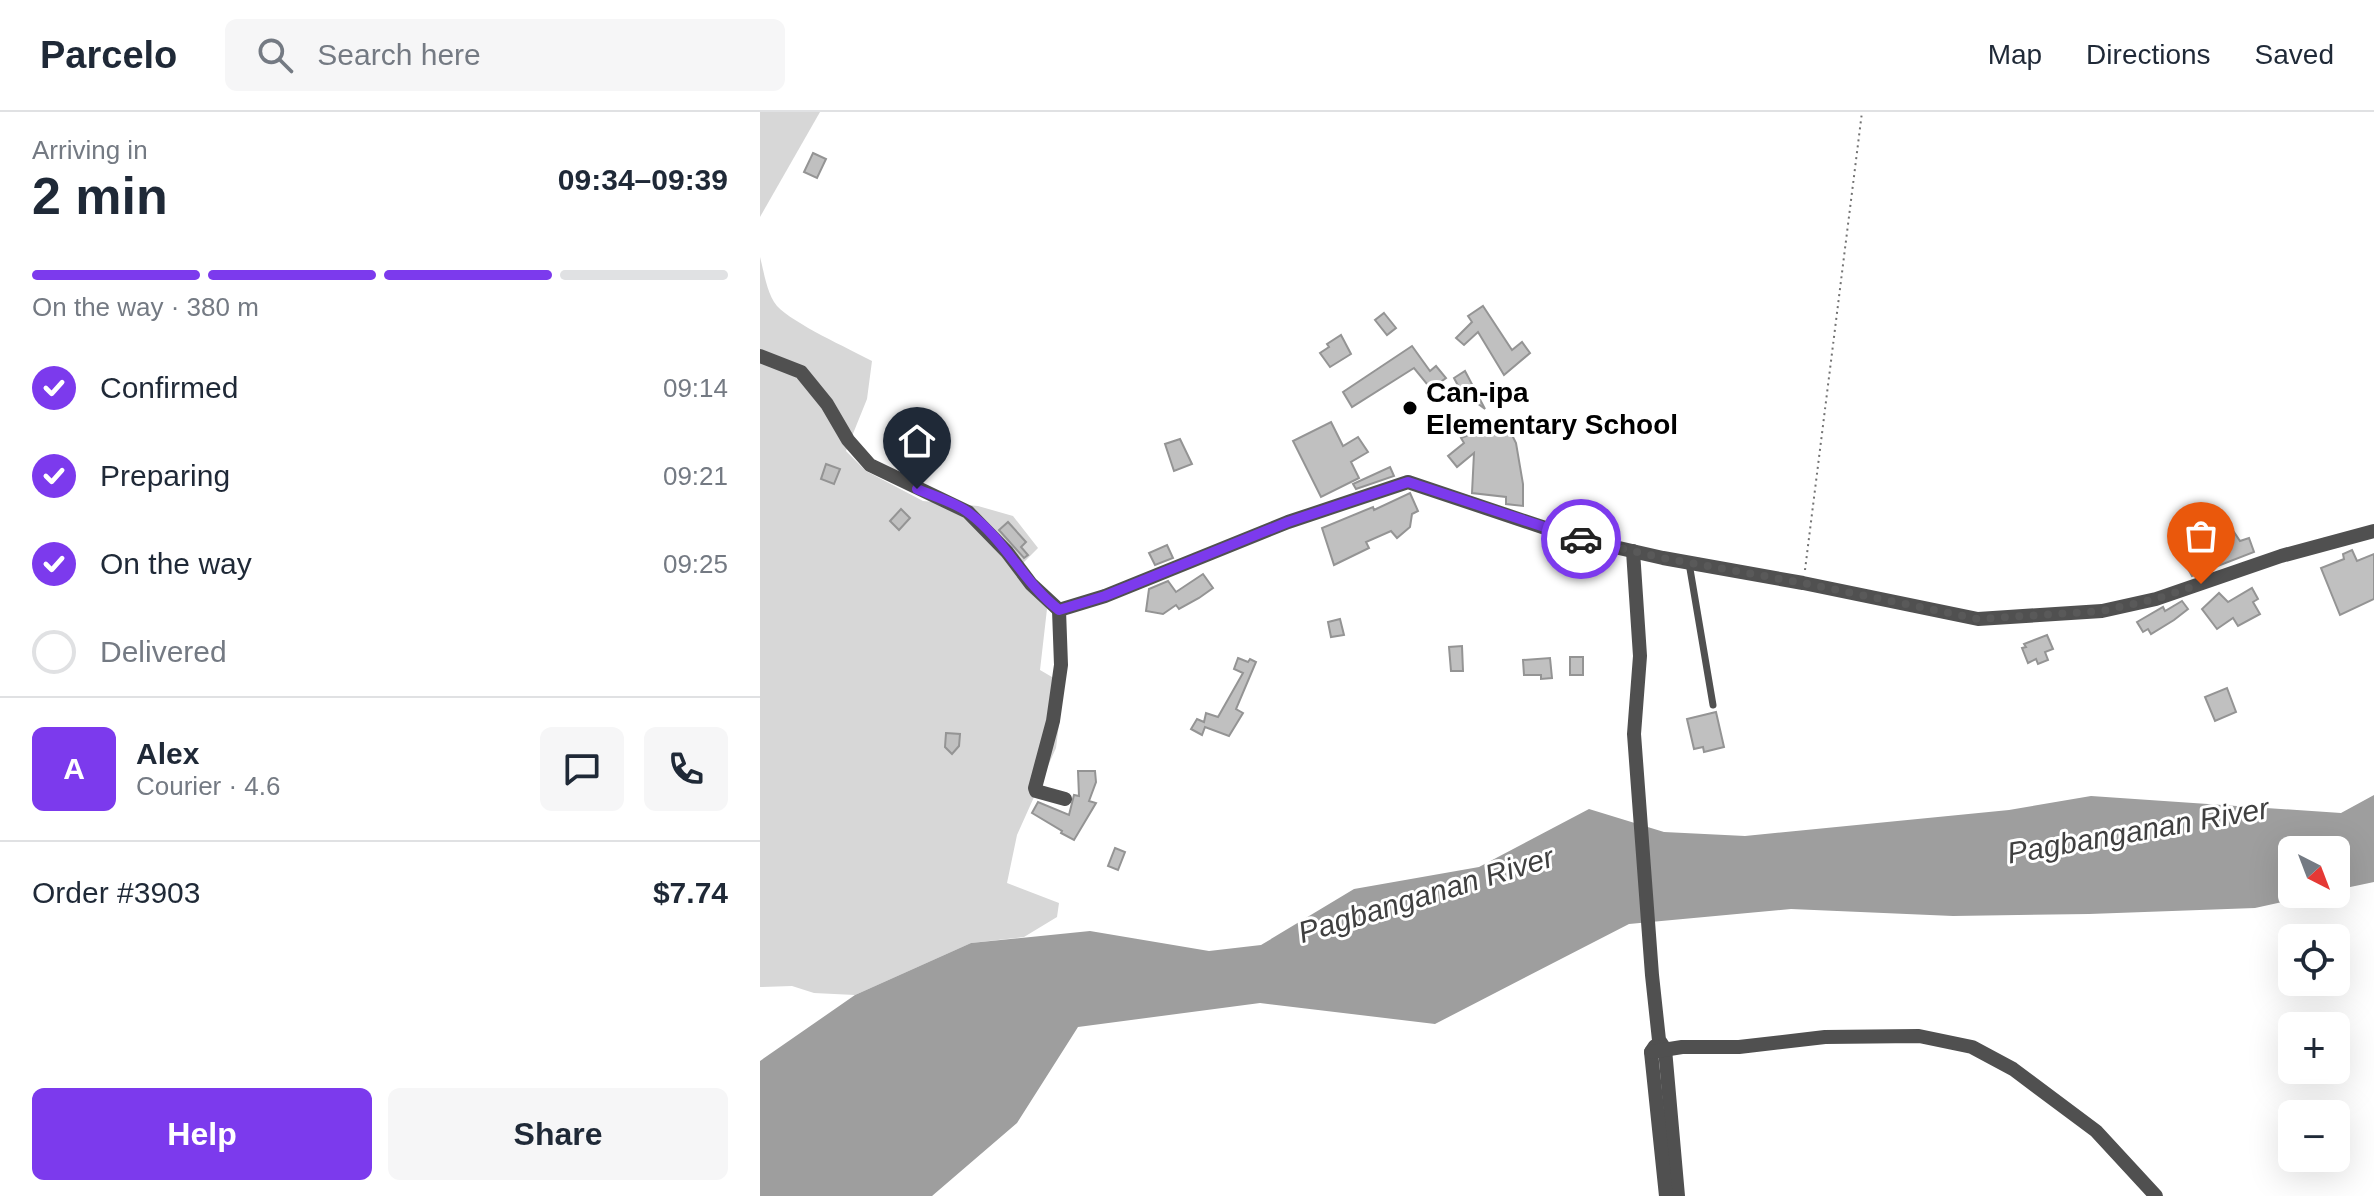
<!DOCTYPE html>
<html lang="en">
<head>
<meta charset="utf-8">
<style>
	body { margin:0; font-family:Helvetica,sans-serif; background:#f6f6f7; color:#1f2937; height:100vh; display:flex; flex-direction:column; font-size:30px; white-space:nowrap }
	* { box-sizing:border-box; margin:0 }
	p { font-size:26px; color:#747a83 }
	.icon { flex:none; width:44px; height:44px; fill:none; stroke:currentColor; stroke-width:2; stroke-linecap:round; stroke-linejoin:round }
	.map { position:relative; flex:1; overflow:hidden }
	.sheet { display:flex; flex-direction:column; background:#fff; width:760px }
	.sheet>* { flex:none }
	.needle { width:52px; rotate:138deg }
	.controls { position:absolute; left:1518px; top:724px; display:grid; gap:16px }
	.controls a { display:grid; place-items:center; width:72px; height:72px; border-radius:12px; background:#fff; box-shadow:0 8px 32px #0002; font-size:40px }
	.pin { position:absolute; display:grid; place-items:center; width:68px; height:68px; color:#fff; margin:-82px -34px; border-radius:50% 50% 50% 0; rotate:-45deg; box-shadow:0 0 8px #0007 }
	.pin .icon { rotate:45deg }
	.courier { position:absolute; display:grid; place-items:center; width:80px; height:80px; margin:-40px; border:6px solid #7c3aed; border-radius:50%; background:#fff; color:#222; box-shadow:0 2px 10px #0007 }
	.overview em { font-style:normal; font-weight:700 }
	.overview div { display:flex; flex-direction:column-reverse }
	.overview { display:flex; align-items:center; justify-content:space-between; height:136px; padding:0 32px }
	h1 { font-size:52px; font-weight:700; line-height:60px }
	.bar { display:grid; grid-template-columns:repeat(4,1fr); gap:12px 8px; align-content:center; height:96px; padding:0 32px }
	.bar i { height:10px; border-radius:6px; background:#e0e1e3 }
	.bar .active { background:#7c3aed }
	.bar p { grid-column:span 4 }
	.line { display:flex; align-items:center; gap:20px; padding:0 32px; border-top:2px solid #e0e1e3 }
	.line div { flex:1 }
	.round { display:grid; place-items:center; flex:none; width:84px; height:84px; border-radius:12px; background:#f6f6f7 }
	ol { padding:0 32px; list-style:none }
	li { display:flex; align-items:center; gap:24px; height:88px }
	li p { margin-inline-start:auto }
	li .icon { padding:8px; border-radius:50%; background:#7c3aed; color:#fff; stroke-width:4 }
	li:last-child { color:#747a83 }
	li i { width:44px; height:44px; border:4px solid #e0e1e3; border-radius:50% }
	.button { display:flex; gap:16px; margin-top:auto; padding:16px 32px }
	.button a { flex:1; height:92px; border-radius:12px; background:#7c3aed; color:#fff; font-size:32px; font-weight:700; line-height:92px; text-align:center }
	.button a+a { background:#f6f6f7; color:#1f2937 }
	header { display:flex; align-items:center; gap:48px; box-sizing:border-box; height:112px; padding:0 40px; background:#fff; border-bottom:2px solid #e0e1e3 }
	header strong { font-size:38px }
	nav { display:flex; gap:44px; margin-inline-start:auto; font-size:28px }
	.search { width:560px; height:72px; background:#f6f6f7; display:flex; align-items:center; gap:20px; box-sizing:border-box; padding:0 28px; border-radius:12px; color:#747a83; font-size:30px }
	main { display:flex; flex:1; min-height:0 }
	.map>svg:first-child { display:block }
	.green { fill:#d7d7d7 }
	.water { fill:#9e9e9e }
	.building { fill:#c0c0c0; stroke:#949494; stroke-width:2 }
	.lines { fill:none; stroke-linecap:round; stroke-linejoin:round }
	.path { stroke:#727272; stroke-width:2; stroke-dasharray:2 4; stroke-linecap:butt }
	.service { stroke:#505050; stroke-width:7 }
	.minor { stroke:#505050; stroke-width:14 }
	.done { stroke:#595959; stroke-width:8; stroke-dasharray:0 14.4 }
	.route { stroke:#7c3aed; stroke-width:10 }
	.poi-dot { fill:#000; stroke:#fff; stroke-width:3 }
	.labels { text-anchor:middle; stroke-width:6; stroke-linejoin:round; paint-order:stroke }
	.poi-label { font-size:28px; font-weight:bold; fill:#000; stroke:#fff; text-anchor:start }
	.water-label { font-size:30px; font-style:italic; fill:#3f3f3f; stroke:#fff }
</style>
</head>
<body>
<header>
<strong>Parcelo</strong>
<div class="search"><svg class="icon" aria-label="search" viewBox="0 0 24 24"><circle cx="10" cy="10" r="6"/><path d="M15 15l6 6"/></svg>Search here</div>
<nav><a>Map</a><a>Directions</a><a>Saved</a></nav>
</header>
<main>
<section class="sheet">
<div class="overview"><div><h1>2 min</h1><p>Arriving in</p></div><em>09:34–09:39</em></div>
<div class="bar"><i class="active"></i><i class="active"></i><i class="active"></i><i></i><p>On the way · 380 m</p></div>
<ol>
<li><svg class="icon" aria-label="check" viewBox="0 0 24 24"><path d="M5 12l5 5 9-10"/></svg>Confirmed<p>09:14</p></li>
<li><svg class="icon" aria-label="check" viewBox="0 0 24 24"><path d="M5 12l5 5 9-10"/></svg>Preparing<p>09:21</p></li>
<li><svg class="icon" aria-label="check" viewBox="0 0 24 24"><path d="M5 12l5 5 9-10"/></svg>On the way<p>09:25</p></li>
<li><i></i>Delivered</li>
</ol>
<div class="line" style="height:144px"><b class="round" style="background:#7c3aed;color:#fff">A</b><div><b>Alex</b><p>Courier · 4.6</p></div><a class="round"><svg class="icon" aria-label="chat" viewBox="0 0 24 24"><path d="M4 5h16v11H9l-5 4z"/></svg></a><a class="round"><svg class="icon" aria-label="phone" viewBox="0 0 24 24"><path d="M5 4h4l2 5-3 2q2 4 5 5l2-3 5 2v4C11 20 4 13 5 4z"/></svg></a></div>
<div class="line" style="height:104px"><div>Order #3903</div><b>$7.74</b></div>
<div class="button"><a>Help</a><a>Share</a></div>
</section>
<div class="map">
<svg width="1614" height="1084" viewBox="0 0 1614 1084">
	<rect width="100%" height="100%" fill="#fff"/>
	<g class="green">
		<path d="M0,0H60L0,105Z"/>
		<path d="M0,145C4,160 7,182 17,194C34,212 88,236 112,249L107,287L86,339L106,359L163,389L218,394L253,404L278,436L263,451L287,497L280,558L304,572L296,636L257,723L247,771L299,791L297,805L264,825L211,831L95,883L54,881L32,874L0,875Z"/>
	</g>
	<path class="water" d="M1614,683V770L1576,778V738H1532V782H1559L1495,796L1329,802L1193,804L1031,797L869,812L675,912L500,891L318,915L257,1011L172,1084H0V949L95,883L211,831L330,819L449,839L501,833L594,777L719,755L829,697L904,720L985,724L1249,698L1331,684L1581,701Z"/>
	<g class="building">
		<path d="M53,41L66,47L57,66L44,60Z"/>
		<path d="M723,194L752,238L762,230L770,241L744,263L718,220L704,233L696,226L712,210L708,204Z"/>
		<path d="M624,201L636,216L627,223L615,208Z"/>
		<path d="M581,223L591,242L570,255L560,241L569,235L567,232Z"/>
		<path d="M652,234L670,259L676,254L686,266L671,277L654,256L592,295L583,280Z"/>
		<path d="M705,259L725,297L701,279L694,266Z"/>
		<path d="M745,309L756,331L763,372V394L746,392V385L712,381L714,341L697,355L688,344L704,331L701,326Z"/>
		<path d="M571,310L583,334L598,325L608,340L591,350L599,366L561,385L533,329Z"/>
		<path d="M420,327L432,352L414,359L405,332Z"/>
		<path d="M66,352L80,357L74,372L61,367Z"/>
		<path d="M630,355L634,364L596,377L593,372Z"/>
		<path d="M650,381L658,399L652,402L650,415L637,426L631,419L606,430L609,436L574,453L562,416L613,395L614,398Z"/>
		<path d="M141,397L150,406L139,418L130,409Z"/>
		<path d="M1466,408L1480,429L1489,426L1494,440L1432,464L1426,453L1430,451L1425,443L1439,435L1443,443L1467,431L1456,414Z"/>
		<path d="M248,410L266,430L261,435L268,443L264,446L239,418Z"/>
		<path d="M407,433L413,446L395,453L389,441Z"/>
		<path d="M1592,438L1597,449L1614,442V487L1580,503L1561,456L1584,447L1583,442Z"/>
		<path d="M443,462L453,476L439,486L419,497L416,493L403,502L386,499L389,477L408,469L416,480Z"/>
		<path d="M1492,476L1498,487L1493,490L1500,502L1478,514L1473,506L1457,517L1442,497L1459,481L1468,490Z"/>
		<path d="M1422,489L1428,497L1414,508L1391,522L1388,517L1383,520L1377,510L1403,495L1405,499Z"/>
		<path d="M580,507L584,523L571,525L568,510Z"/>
		<path d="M1287,523L1293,537L1285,540L1288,548L1278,552L1276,547L1268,551L1262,536L1266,535L1264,532Z"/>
		<path d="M702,534L703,559H691L689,535Z"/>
		<rect x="810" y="545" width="13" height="18"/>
		<path d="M478,546L488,550L490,547L496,550L476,597L483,601L469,624L445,615L442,623L431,617L437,607L444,610L446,601L458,605L483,561L474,557Z"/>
		<path d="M790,546L792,566L781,567V563H764L763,548Z"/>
		<path d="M1467,576L1476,600L1455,609L1445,585Z"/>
		<path d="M956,600L964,635L944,640L943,635L934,637L927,607Z"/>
		<path d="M186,621L200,622L199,634L192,642L185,635Z"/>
		<path d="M318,659H335L336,670L329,689L336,691L314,728L301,721L302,719L272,701L278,690L309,703L314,683L319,684Z"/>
		<path d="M355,736L365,740L358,758L348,754Z"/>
	</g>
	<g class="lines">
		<path class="path" d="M1045,458L1102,0"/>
		<path class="service" d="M929,451L953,593"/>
		<g class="minor">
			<path d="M0,244L41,260L67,292L88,328L110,353L208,400L247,440L271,472L299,498L345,484L528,410L648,370L815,426L903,446L1043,471L1218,507L1342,499L1396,487L1521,444L1614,419"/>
			<path d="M873,439L880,544L874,622L892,863L899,928L905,937L918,1084"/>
			<path d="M299,498L301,553L293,609L275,676L276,679L305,687"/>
			<path d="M895,934L891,940L906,1084"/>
			<path d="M891,940L922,935H979L1065,925L1159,924L1212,935L1253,957L1336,1019L1396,1084"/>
		</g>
	</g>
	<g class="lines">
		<path class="done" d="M821,427L903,446L1043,471L1218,507L1342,499L1396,487L1441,472"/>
		<path class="route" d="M157,377C173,384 195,390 209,401C245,428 264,471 299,498L345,484L528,410L648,370L821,427"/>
	</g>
	<circle class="poi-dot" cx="650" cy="296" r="8"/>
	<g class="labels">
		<g class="poi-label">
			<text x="666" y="290">Can-ipa<tspan x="666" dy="32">Elementary School</tspan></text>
		</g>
		<g class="water-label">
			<text transform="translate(1378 719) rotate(-10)" y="10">Pagbanganan River</text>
			<text transform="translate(666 783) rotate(-17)" y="10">Pagbanganan River</text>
		</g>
	</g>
</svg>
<div class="controls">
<a><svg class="needle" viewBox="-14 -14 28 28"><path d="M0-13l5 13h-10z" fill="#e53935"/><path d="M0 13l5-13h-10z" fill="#747a83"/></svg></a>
<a><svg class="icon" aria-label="locate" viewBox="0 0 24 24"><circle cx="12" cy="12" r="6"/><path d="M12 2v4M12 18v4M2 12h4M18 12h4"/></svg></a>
<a>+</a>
<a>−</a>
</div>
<div class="pin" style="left:1441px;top:472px;background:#ea580c"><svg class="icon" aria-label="bag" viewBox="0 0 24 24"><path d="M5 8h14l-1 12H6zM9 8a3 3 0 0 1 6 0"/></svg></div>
<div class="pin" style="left:157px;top:377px;background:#1f2937"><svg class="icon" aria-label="home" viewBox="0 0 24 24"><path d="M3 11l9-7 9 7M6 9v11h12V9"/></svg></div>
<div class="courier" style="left:821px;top:427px"><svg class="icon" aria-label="car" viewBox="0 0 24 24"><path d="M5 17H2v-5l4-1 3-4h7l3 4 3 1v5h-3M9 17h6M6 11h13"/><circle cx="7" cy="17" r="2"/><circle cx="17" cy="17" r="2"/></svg></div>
</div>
</main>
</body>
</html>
